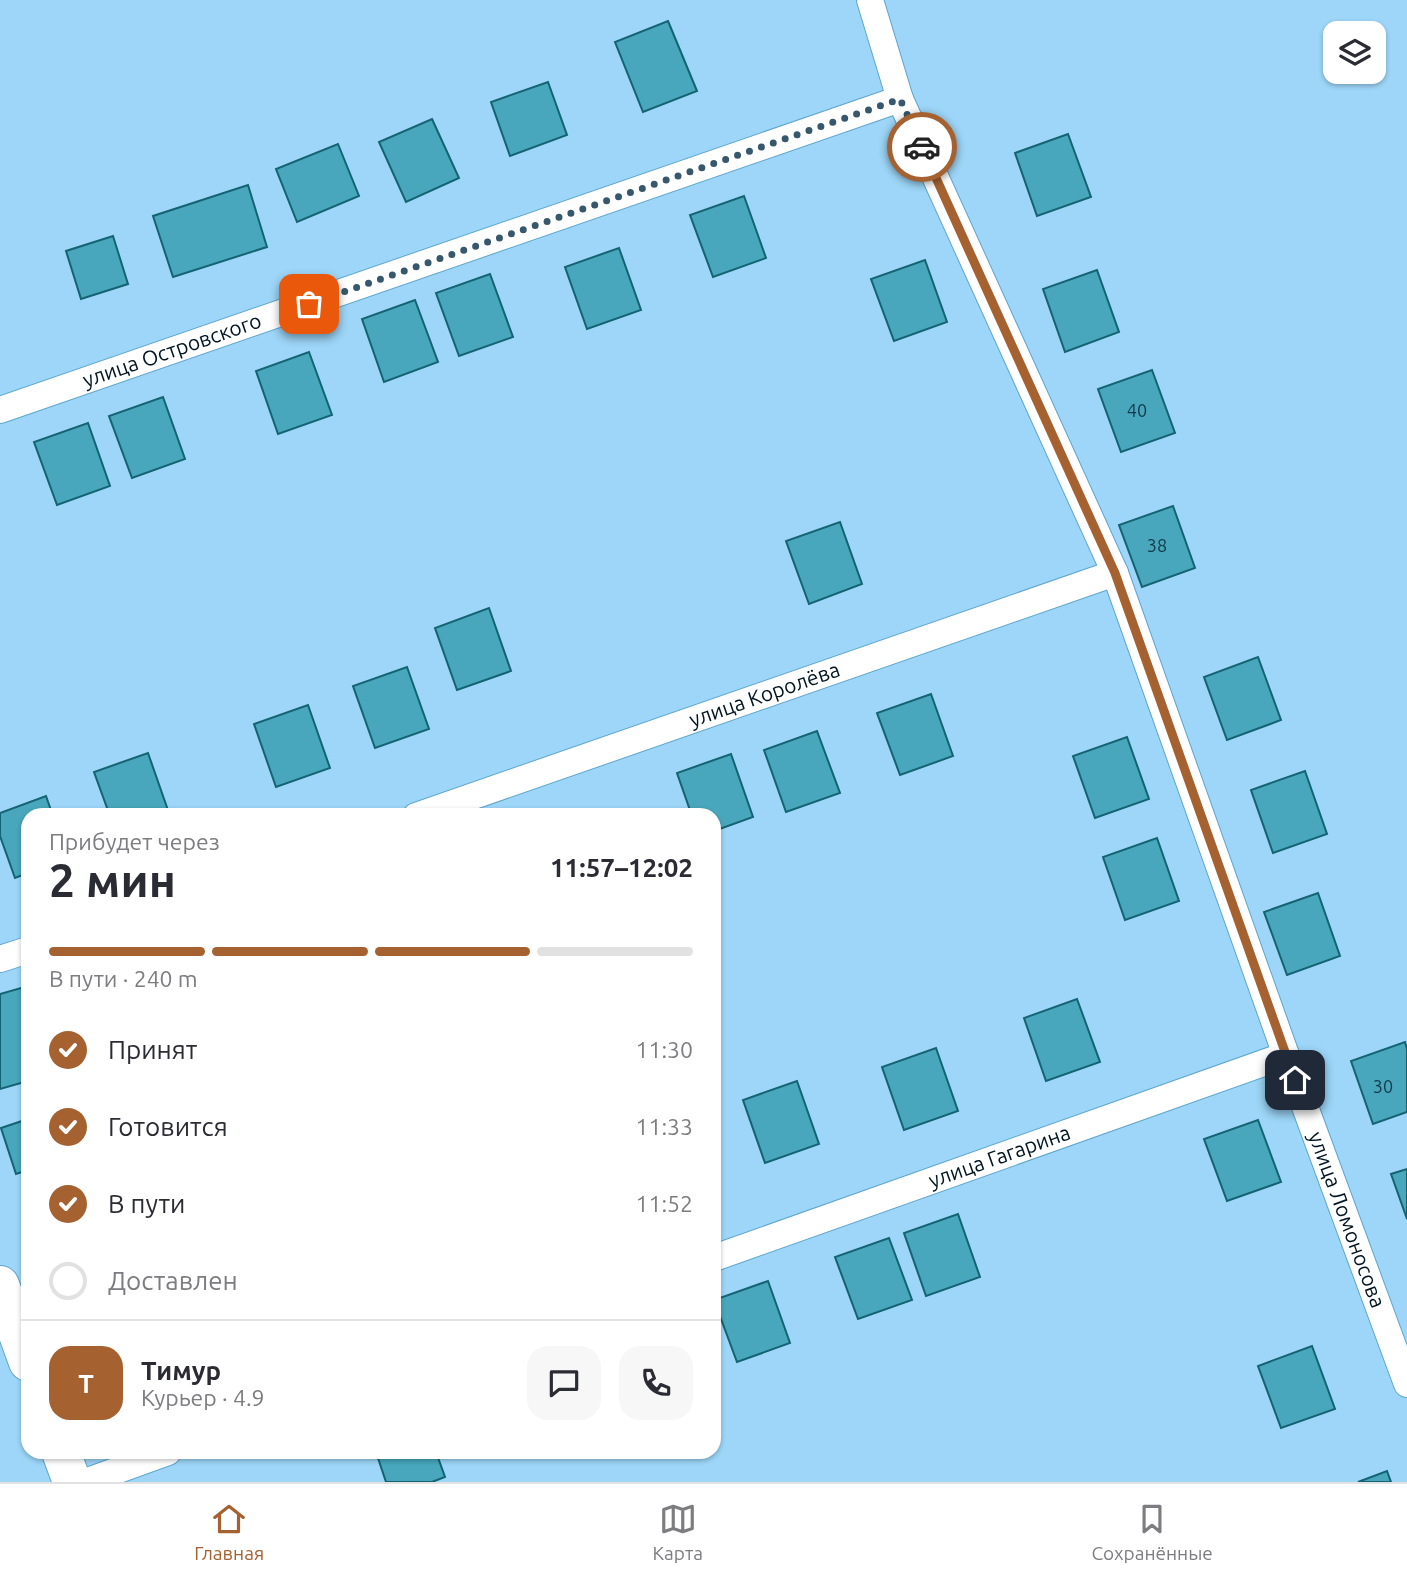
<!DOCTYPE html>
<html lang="ru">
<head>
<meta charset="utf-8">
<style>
	body { margin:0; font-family:Ubuntu,sans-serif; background:#f7f7f7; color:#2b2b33; height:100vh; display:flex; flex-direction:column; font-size:26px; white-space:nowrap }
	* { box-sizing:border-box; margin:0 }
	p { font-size:23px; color:#7c7c81 }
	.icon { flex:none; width:38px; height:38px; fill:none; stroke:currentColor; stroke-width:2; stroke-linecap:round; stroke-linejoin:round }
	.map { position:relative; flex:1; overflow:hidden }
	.side { position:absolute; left:21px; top:808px; width:700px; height:651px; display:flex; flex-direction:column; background:#fff; border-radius:21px; box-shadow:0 2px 5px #0004 }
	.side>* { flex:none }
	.controls { position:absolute; left:1323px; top:21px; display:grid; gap:14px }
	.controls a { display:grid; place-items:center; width:63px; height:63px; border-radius:14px; background:#fff; box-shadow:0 2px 5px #0004; font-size:35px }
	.pin { position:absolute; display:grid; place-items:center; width:60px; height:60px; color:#fff; margin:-30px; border-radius:14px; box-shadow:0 4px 10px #0006 }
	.courier { position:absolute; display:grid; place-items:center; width:70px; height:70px; margin:-35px; border:5px solid #a56230; border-radius:50%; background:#fff; color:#222; box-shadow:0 2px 9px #0007 }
	.summary em { font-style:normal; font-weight:700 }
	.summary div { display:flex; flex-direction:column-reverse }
	.summary { display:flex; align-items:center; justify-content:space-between; height:119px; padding:0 28px }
	h1 { font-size:46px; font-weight:700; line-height:52px }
	.bar { display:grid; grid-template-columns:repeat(4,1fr); gap:10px 7px; align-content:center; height:84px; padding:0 28px }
	.bar i { height:9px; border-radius:5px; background:#e1e1e2 }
	.bar .selected { background:#a56230 }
	.bar p { grid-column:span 4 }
	.line { display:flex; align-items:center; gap:18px; padding:0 28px; border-top:2px solid #e1e1e2 }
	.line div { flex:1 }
	.round { display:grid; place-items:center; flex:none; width:74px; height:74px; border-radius:21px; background:#f7f7f7 }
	ol { padding:0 28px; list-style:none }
	li { display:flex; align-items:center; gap:21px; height:77px }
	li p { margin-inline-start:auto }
	li .icon { padding:7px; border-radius:50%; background:#a56230; color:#fff; stroke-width:4 }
	li:last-child { color:#7c7c81 }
	li i { width:38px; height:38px; border:4px solid #e1e1e2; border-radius:50% }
	.dock { display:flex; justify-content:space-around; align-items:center; height:98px; border-top:2px solid #e1e1e2; background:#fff; font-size:19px; color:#7c7c81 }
	.dock a { display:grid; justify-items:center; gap:4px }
	.dock .selected { color:#a56230 }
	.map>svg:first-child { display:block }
	.building { fill:#48a7bc; stroke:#146372; stroke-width:2 }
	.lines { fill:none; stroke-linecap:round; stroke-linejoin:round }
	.street-casing { stroke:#5da5cd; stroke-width:28 }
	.secondary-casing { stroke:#5da5cd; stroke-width:40 }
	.street { stroke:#fff; stroke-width:26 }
	.secondary { stroke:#fff; stroke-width:38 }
	.done { stroke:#37586c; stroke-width:7; stroke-dasharray:0 12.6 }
	.route { stroke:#a56230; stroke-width:9 }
	.labels { text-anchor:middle; stroke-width:6; stroke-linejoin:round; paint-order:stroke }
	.number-label { font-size:18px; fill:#123947 }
	.street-label { font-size:21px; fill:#001420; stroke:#9dd6f8 }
</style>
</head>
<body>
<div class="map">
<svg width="1407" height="1482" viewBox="0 0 1407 1482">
	<rect width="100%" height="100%" fill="#9dd6f8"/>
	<g class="building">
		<path d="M668,21L697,91L643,112L615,42Z"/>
		<path d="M548,82L567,135L510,156L491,102Z"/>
		<path d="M432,119L459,178L406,202L379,142Z"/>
		<path d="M1068,134L1091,197L1037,216L1015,153Z"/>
		<path d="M338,144L359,196L297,222L276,169Z"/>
		<path d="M248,185L267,247L173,277L153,216Z"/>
		<path d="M744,196L766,258L713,277L690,215Z"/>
		<path d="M113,236L128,284L81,299L66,251Z"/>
		<path d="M619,248L641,310L587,329L565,267Z"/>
		<path d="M925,260L947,322L894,341L871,279Z"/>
		<path d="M1097,270L1119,332L1065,352L1043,289Z"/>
		<path d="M490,274L513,337L459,356L436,293Z"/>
		<path d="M415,300L438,362L384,382L362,319Z"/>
		<path d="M309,352L332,415L278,434L256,371Z"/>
		<path d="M1152,370L1175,433L1121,452L1098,389Z"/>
		<path d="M163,397L185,459L132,478L109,416Z"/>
		<path d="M88,423L110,486L57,505L34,442Z"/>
		<path d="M1173,506L1195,568L1142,587L1119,525Z"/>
		<path d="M840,522L862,584L809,604L786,541Z"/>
		<path d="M489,608L511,671L457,690L435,628Z"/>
		<path d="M1258,657L1281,720L1227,740L1204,677Z"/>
		<path d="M407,667L429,729L375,748L353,686Z"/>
		<path d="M931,694L953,756L900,775L877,713Z"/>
		<path d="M308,705L330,768L276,787L254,724Z"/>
		<path d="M817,731L840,793L786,812L764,750Z"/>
		<path d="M1127,737L1149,799L1095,818L1073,756Z"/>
		<path d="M148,753L170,816H110L94,772Z"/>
		<path d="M731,754L753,817L714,831V816H692L677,773Z"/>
		<path d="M1305,771L1327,834L1273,853L1251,790Z"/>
		<path d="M46,796L53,816H28V873L15,878L0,836V813Z"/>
		<path d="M1157,838L1179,901L1125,920L1103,857Z"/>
		<path d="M1318,893L1340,956L1287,975L1264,912Z"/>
		<path d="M28,986V1081L0,1089V994Z"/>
		<path d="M1077,999L1100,1062L1046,1081L1024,1018Z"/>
		<path d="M1405,1042L1407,1049V1112L1373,1124L1351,1061Z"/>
		<path d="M936,1048L958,1111L904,1130L882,1067Z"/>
		<path d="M797,1081L819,1144L765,1163L743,1100Z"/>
		<path d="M28,1119V1170L16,1174L1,1128Z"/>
		<path d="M1258,1120L1281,1182L1227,1201L1204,1139Z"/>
		<path d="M1407,1169V1219L1391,1174Z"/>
		<path d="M958,1214L980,1277L926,1296L904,1233Z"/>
		<path d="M889,1238L912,1300L858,1319L835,1257Z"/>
		<path d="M768,1281L790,1343L737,1362L714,1300Z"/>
		<path d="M1312,1346L1335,1409L1281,1428L1258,1366Z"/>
		<path d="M376,1452H436L445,1477L432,1482H386Z"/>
		<path d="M1387,1471L1391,1482H1358Z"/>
	</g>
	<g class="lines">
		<g class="street-casing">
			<g id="street">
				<path id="s1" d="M870,0L900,99L1115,573L1286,1055L1407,1384"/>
				<path id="s2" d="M0,410L900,99"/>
				<path id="s3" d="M416,816L1115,573"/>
				<path d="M0,959L28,950"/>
				<path id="s4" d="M714,1258L1286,1055"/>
				<path d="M85,1482L168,1452"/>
			</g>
		</g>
		<g class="secondary-casing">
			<g id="secondary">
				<path d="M0,1285L28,1362"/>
				<path d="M61,1452L72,1482"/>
			</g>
		</g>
		<use href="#street" class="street"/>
		<use href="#secondary" class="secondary"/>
	</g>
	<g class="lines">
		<path class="done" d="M309,304L900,99L922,147"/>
		<path class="route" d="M922,147L1115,573L1295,1080"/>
	</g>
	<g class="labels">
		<g class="number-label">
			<text x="1137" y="417">40</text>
			<text x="1157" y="552">38</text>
			<text x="1383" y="1093">30</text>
		</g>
		<g class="street-label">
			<text dy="7" stroke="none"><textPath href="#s2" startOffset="182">улица Островского</textPath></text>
			<text dy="7" stroke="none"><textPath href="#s3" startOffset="369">улица Королёва</textPath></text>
			<text dy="7" stroke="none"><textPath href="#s4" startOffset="303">улица Гагарина</textPath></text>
			<text dy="7" stroke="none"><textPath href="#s1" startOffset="1311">улица Ломоносова</textPath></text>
		</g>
	</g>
</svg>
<div class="controls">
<a><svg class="icon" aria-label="layers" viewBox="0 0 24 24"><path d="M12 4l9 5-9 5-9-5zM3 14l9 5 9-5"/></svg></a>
</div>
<div class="pin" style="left:309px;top:304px;background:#ea580c"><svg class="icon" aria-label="bag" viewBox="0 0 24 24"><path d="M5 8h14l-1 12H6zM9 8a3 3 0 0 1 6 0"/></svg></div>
<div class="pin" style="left:1295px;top:1080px;background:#1f2937"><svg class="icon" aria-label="home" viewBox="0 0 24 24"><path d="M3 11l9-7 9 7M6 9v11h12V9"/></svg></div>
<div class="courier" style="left:922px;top:147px"><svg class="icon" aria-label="car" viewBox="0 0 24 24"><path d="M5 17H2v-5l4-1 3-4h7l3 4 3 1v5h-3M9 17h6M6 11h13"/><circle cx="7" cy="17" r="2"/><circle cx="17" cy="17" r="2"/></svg></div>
<section class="side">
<div class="summary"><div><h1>2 мин</h1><p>Прибудет через</p></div><em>11:57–12:02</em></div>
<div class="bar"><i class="selected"></i><i class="selected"></i><i class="selected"></i><i></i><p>В пути · 240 m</p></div>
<ol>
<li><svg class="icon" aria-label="check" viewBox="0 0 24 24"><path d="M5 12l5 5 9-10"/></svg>Принят<p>11:30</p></li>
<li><svg class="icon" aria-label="check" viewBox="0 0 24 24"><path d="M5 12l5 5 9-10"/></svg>Готовится<p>11:33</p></li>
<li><svg class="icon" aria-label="check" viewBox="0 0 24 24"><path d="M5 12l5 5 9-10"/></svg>В пути<p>11:52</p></li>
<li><i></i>Доставлен</li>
</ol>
<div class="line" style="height:126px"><b class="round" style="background:#a56230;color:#fff">Т</b><div><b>Тимур</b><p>Курьер · 4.9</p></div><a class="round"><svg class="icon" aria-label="chat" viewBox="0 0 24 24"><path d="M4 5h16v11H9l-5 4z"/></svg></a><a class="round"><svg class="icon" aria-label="phone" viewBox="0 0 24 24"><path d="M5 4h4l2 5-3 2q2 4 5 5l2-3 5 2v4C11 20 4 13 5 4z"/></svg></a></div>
</section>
</div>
<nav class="dock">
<a class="selected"><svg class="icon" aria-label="home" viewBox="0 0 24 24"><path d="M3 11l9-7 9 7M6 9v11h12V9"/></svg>Главная</a>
<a><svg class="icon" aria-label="map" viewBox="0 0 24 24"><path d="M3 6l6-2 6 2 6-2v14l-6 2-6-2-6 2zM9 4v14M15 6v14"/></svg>Карта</a>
<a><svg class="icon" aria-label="saved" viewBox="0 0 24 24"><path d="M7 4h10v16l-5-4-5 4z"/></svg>Сохранённые</a>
</nav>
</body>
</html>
